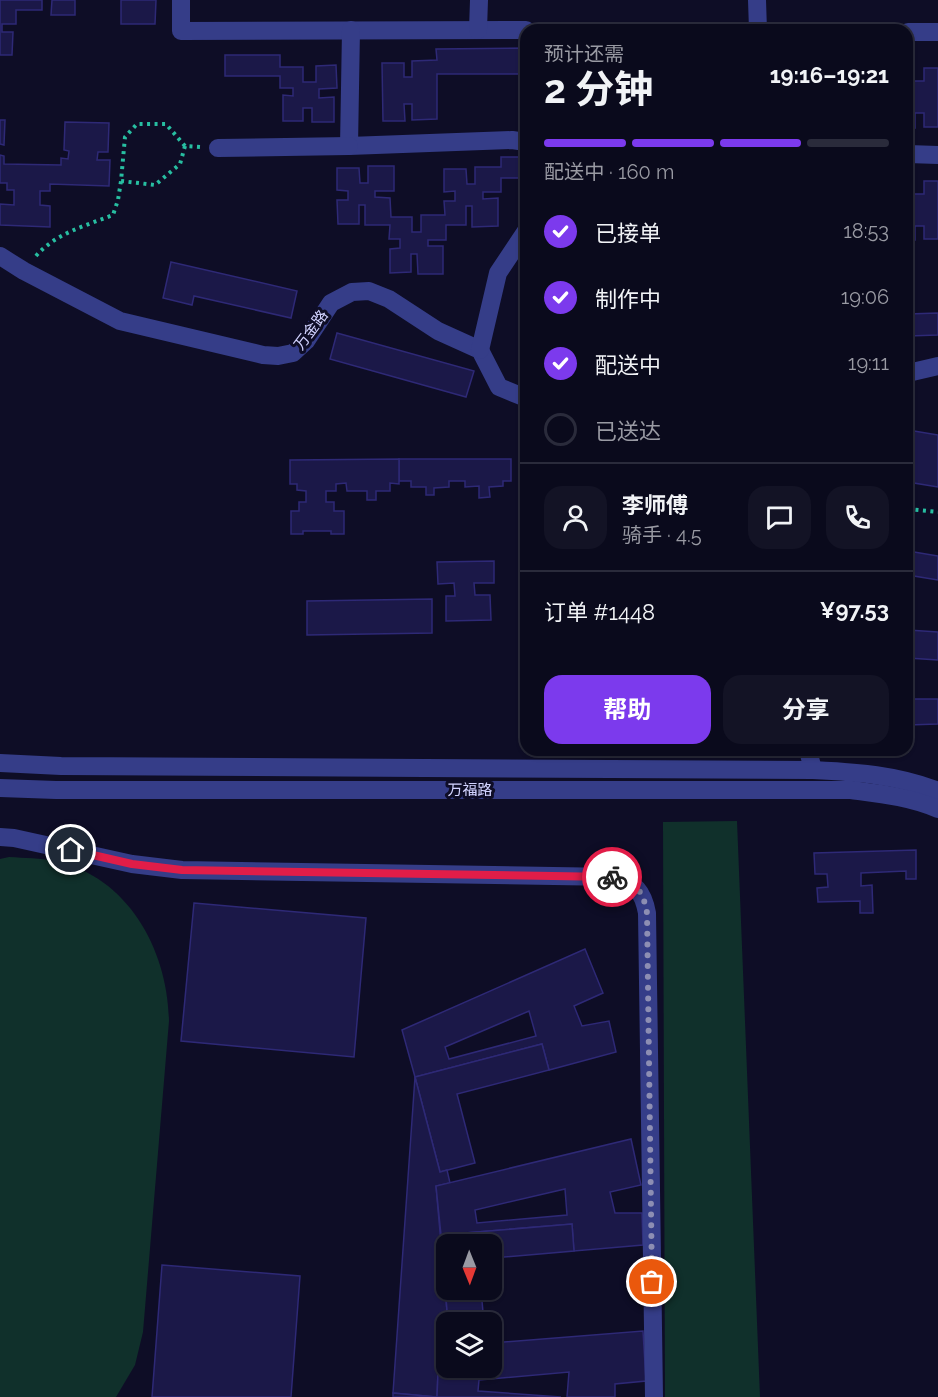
<!DOCTYPE html>
<html lang="zh">
<head>
<meta charset="utf-8">
<style>
	body { margin:0; font-family:Raleway,"Noto Sans SC",sans-serif; background:#131325; color:#f1f3f6; height:100vh; display:flex; flex-direction:column; font-size:22px; white-space:nowrap }
	* { box-sizing:border-box; margin:0 }
	p { font-size:20px; color:#999aa3 }
	.icon { flex:none; width:33px; height:33px; fill:none; stroke:currentColor; stroke-width:2; stroke-linecap:round; stroke-linejoin:round }
	.map { position:relative; flex:1; overflow:hidden }
	.drawer { position:absolute; left:520px; top:24px; width:393px; height:732px; display:flex; flex-direction:column; background:#0a0a1c; border-radius:18px; box-shadow:0 2px 4px #0004,0 0 0 2px #2a2b3b }
	.drawer>* { flex:none }
	.needle { width:39px; rotate:179deg }
	.buttons { position:absolute; left:436px; top:1234px; display:grid; gap:12px }
	.buttons a { display:grid; place-items:center; width:66px; height:66px; border-radius:12px; background:#0a0a1c; box-shadow:0 2px 4px #0004,0 0 0 2px #2a2b3b; font-size:30px }
	.pin { position:absolute; display:grid; place-items:center; width:51px; height:51px; color:#fff; margin:-26px; border:3px solid #fff; border-radius:50%; box-shadow:0 2px 6px #0007 }
	.courier { position:absolute; display:grid; place-items:center; width:60px; height:60px; margin:-30px; border:4px solid #e11d48; border-radius:50%; background:#fff; color:#222; box-shadow:0 2px 8px #0007 }
	.headline em { font-style:normal; font-weight:700 }
	.headline div { display:flex; flex-direction:column-reverse }
	.headline { display:flex; align-items:center; justify-content:space-between; height:102px; padding:0 24px }
	h1 { font-size:39px; font-weight:700; line-height:45px }
	.bar { display:grid; grid-template-columns:repeat(4,1fr); gap:9px 6px; align-content:center; height:72px; padding:0 24px }
	.bar i { height:8px; border-radius:4px; background:#2a2b3b }
	.bar .on { background:#7c3aed }
	.bar p { grid-column:span 4 }
	.line { display:flex; align-items:center; gap:15px; padding:0 24px; border-top:2px solid #2a2b3b }
	.line div { flex:1 }
	.round { display:grid; place-items:center; flex:none; width:63px; height:63px; border-radius:18px; background:#131325 }
	ol { padding:0 24px; list-style:none }
	li { display:flex; align-items:center; gap:18px; height:66px }
	li p { margin-inline-start:auto }
	li .icon { padding:6px; border-radius:50%; background:#7c3aed; color:#fff; stroke-width:4 }
	li:last-child { color:#999aa3 }
	li i { width:33px; height:33px; border:3px solid #2a2b3b; border-radius:50% }
	.primary-button { display:flex; gap:12px; margin-top:auto; padding:12px 24px }
	.primary-button a { flex:1; height:69px; border-radius:18px; background:#7c3aed; color:#fff; font-size:24px; font-weight:700; line-height:69px; text-align:center }
	.primary-button a+a { background:#131325; color:#f1f3f6 }
	.map>svg:first-child { display:block }
	.green { fill:#10302b }
	.building { fill:#1b1848; stroke:#2e2976; stroke-width:1.5; fill-rule:evenodd }
	.lines { fill:none; stroke-linecap:round; stroke-linejoin:round }
	.path { stroke:#27bea1; stroke-width:4; stroke-dasharray:3 4.5; stroke-linecap:butt }
	.minor { stroke:#353d88; stroke-width:18 }
	.done { stroke:#8d8eb3; stroke-width:6; stroke-dasharray:0 10.8 }
	.route { stroke:#e11d48; stroke-width:8 }
	.labels { text-anchor:middle; stroke-width:6; stroke-linejoin:round; paint-order:stroke }
	.street-label { font-size:15px; fill:#d2d3ff; stroke:#0e0d26 }
</style>
</head>
<body>
<div class="map">
<svg width="938" height="1397" viewBox="0 0 938 1397">
	<rect width="100%" height="100%" fill="#0e0d26"/>
	<g class="green">
		<path d="M737,821L760,1397H665L663,822Z"/>
		<path d="M9,857C25,858 40,858 55,861C129,877 168,951 169,1021L143,1332L135,1365L116,1397H0V859Z"/>
	</g>
	<g class="building">
		<path d="M0,0H42V10H16V24H2V32H13L12,55H0Z"/>
		<path d="M52,0H75V15H51Z"/>
		<path d="M121,0H156L155,24H121Z"/>
		<path d="M526,48V74H437V119L412,120V104H404L405,121H383L382,63H404V77H412V61L437,60L436,49Z"/>
		<path d="M225,55H280V67H303V82H316V66L336,65L337,88L319,89V98L334,97V122H312V108H303V121H283V95L293,96V88H280V76H225Z"/>
		<path d="M908,67H914V81H924V68H938V127H924V113H915V128H908Z"/>
		<path d="M0,120H5L4,145L0,144Z"/>
		<path d="M65,122L109,123L108,152H98L97,160H110L109,186L50,184V191H40V205L50,206V227L0,225V204L14,205V190H7V183H0V155L4,156V164L61,165V158L68,159L69,151L64,150Z"/>
		<path d="M501,157H526V178H501V192H483V199L498,198V226L472,227V206H466V225H446V240H428V246H443V274H418L417,254H411V272L390,273V249L400,248V239H389L390,225H365V205H359V224H338L337,200H348V191L337,190V168H359L360,183H368V166H394V191H375V197L390,198L391,217H412V232H421V215H445L444,201H455V191L444,192V169H466L467,184H475V167H501Z"/>
		<path d="M908,180H914V194H924V181H938V239H924V226H915V240H908Z"/>
		<path d="M171,262L297,291L291,318L194,296L192,305L163,298Z"/>
		<path d="M938,313V335L908,336V314Z"/>
		<path d="M337,333L474,371L466,397L330,359Z"/>
		<path d="M908,430L938,435V487L908,482Z"/>
		<path d="M399,459H511V481H503V486L489,487L490,497L479,498V486L465,487V481H449V487L434,488V495H426V487H411V481H399Z"/>
		<path d="M399,459V484L390,483V491H376V500H367V491H347L346,483L336,484V491H326V502H334V511H344V534H331V531H303V534H291V511H299V502H306V491L297,490V484H290V460Z"/>
		<path d="M908,551L938,556V580L908,575Z"/>
		<path d="M494,561V583H474L475,595H490L491,620L446,621V596H455L454,583L438,584L437,562Z"/>
		<path d="M432,599V633L307,635V601Z"/>
		<path d="M908,630L938,632V660L908,658Z"/>
		<path d="M908,699H938V724L908,725Z"/>
		<path d="M916,850V879H906V871L861,873V886L872,885L873,913H860V901L818,902L817,888L828,887L827,874H815L814,853Z"/>
		<path d="M194,903L366,918L354,1057L181,1041Z"/>
		<path d="M585,949L603,993L574,1006L582,1026L609,1021L616,1052L549,1070L542,1044L415,1077L402,1030ZM529,1011L536,1036L449,1059L445,1047Z"/>
		<path d="M542,1044L549,1070L457,1094L475,1163L440,1172L415,1077Z"/>
		<path d="M415,1077L440,1172L447,1170L450,1183L436,1186L448,1323L447,1347H439L437,1397L393,1393Z"/>
		<path d="M631,1139L641,1185L610,1192L615,1213H642L643,1245L574,1251L572,1224L441,1235L436,1186ZM565,1189L567,1215L477,1223L475,1210Z"/>
		<path d="M572,1224L574,1251L492,1258V1245H447V1290H481L484,1323H448L441,1235Z"/>
		<path d="M162,1265L300,1276L291,1397H152Z"/>
		<path d="M643,1331L646,1381L615,1384V1397H567L569,1372L479,1380L478,1391L561,1397H437L439,1347H447V1368H492V1343Z"/>
		<path d="M393,1393L436,1397H393Z"/>
	</g>
	<g class="lines">
		<g class="path">
			<path d="M185,146L180,164L155,185L121,181L125,137L137,124H166L185,146L200,147"/>
			<path d="M36,256C56,233 85,226 113,215L118,200L121,181"/>
			<path d="M908,509L938,512"/>
		</g>
		<g class="minor">
			<path d="M181,0V31L526,30"/>
			<path d="M757,0L758,30"/>
			<path d="M351,30L349,146L512,140L526,142"/>
			<path d="M478,30L479,0"/>
			<path d="M908,32H938"/>
			<path d="M218,148L349,146"/>
			<path d="M908,154L938,155"/>
			<path d="M0,256L24,271L120,321L263,355L278,356L293,353L306,341L331,303L352,292L369,291L389,299L438,331L480,350L499,387L526,398"/>
			<path d="M480,350L498,273L526,231"/>
			<path d="M908,373L938,366"/>
			<path d="M808,750L813,770"/>
			<path d="M0,763L61,766L813,770C855,772 898,775 938,791"/>
			<path d="M0,788L56,790H851C881,794 910,797 938,809"/>
			<path d="M0,837L14,838L132,864L182,870L615,877C635,883 643,891 647,913L654,1397"/>
		</g>
	</g>
	<g class="lines">
		<path class="done" d="M612,877C635,881 643,890 647,913L652,1282"/>
		<path class="route" d="M71,850L132,864L182,870L612,877"/>
	</g>
	<g class="labels">
		<g class="street-label">
			<text transform="translate(311 330) rotate(-53)" y="5">万金路</text>
			<text x="470" y="795">万福路</text>
		</g>
	</g>
</svg>
<div class="buttons">
<a><svg class="needle" viewBox="-14 -14 28 28"><path d="M0-13l5 13h-10z" fill="#e53935"/><path d="M0 13l5-13h-10z" fill="#999aa3"/></svg></a>
<a><svg class="icon" aria-label="layers" viewBox="0 0 24 24"><path d="M12 4l9 5-9 5-9-5zM3 14l9 5 9-5"/></svg></a>
</div>
<div class="pin" style="left:652px;top:1282px;background:#ea580c"><svg class="icon" aria-label="bag" viewBox="0 0 24 24"><path d="M5 8h14l-1 12H6zM9 8a3 3 0 0 1 6 0"/></svg></div>
<div class="pin" style="left:71px;top:850px;background:#1f2937"><svg class="icon" aria-label="home" viewBox="0 0 24 24"><path d="M3 11l9-7 9 7M6 9v11h12V9"/></svg></div>
<div class="courier" style="left:612px;top:877px"><svg class="icon" aria-label="bike" viewBox="0 0 24 24"><circle cx="6" cy="16" r="4"/><circle cx="18" cy="16" r="4"/><path d="M6 16l4-8h5l3 8M10 8l3 8H6M13 5h3"/></svg></div>
<section class="drawer">
<div class="headline"><div><h1>2 分钟</h1><p>预计还需</p></div><em>19:16–19:21</em></div>
<div class="bar"><i class="on"></i><i class="on"></i><i class="on"></i><i></i><p>配送中 · 160 m</p></div>
<ol>
<li><svg class="icon" aria-label="check" viewBox="0 0 24 24"><path d="M5 12l5 5 9-10"/></svg>已接单<p>18:53</p></li>
<li><svg class="icon" aria-label="check" viewBox="0 0 24 24"><path d="M5 12l5 5 9-10"/></svg>制作中<p>19:06</p></li>
<li><svg class="icon" aria-label="check" viewBox="0 0 24 24"><path d="M5 12l5 5 9-10"/></svg>配送中<p>19:11</p></li>
<li><i></i>已送达</li>
</ol>
<div class="line" style="height:108px"><a class="round"><svg class="icon" aria-label="person" viewBox="0 0 24 24"><circle cx="12" cy="8" r="4"/><path d="M4 21q1-7 8-7t8 7"/></svg></a><div><b>李师傅</b><p>骑手 · 4.5</p></div><a class="round"><svg class="icon" aria-label="chat" viewBox="0 0 24 24"><path d="M4 5h16v11H9l-5 4z"/></svg></a><a class="round"><svg class="icon" aria-label="phone" viewBox="0 0 24 24"><path d="M5 4h4l2 5-3 2q2 4 5 5l2-3 5 2v4C11 20 4 13 5 4z"/></svg></a></div>
<div class="line" style="height:78px"><div>订单 #1448</div><b>¥97.53</b></div>
<div class="primary-button"><a>帮助</a><a>分享</a></div>
</section>
</div>
</body>
</html>
